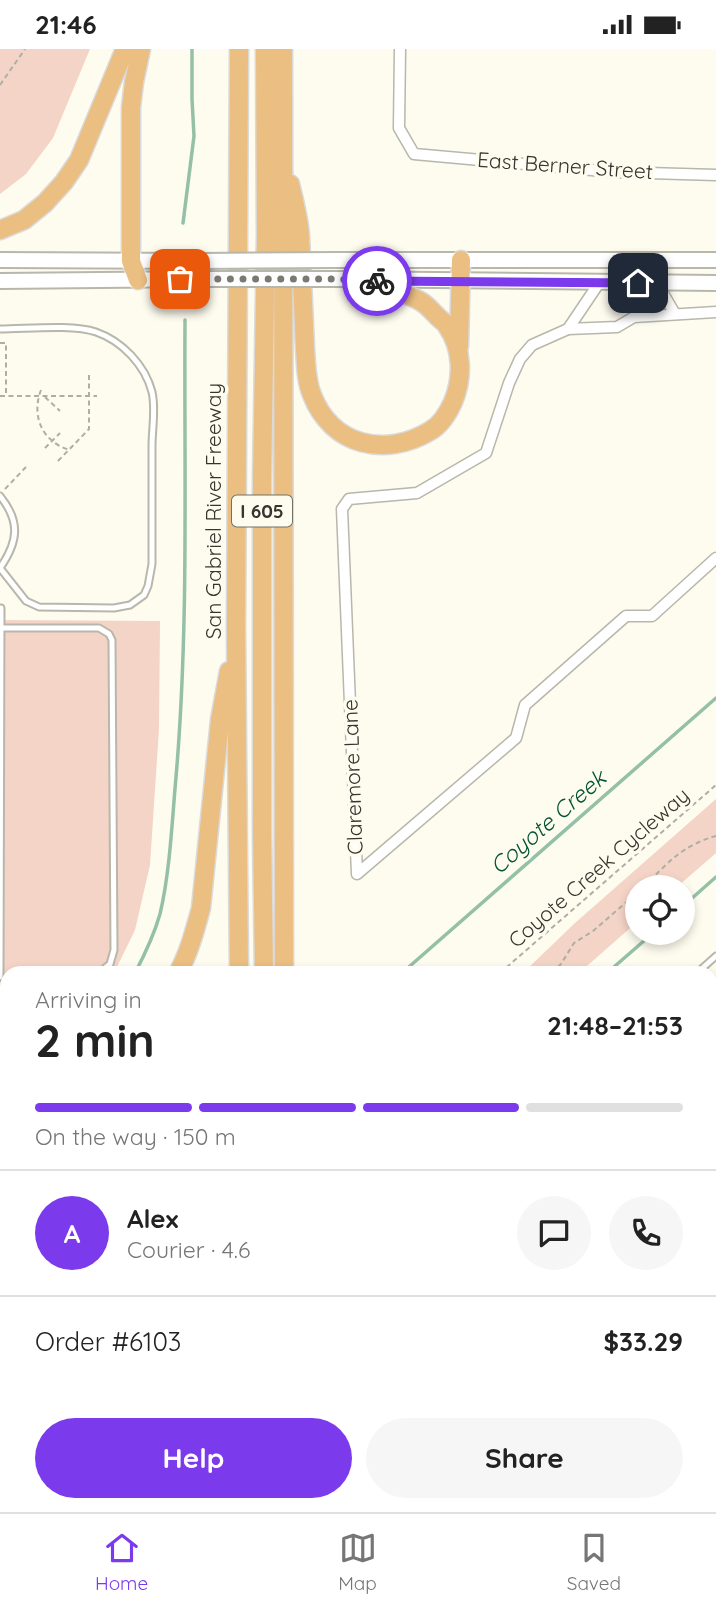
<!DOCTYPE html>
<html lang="en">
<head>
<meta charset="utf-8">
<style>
	body { margin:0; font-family:Quicksand,sans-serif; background:#f6f6f6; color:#222; height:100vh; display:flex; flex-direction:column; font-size:26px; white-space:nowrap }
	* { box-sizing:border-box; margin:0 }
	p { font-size:23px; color:#767676 }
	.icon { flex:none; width:38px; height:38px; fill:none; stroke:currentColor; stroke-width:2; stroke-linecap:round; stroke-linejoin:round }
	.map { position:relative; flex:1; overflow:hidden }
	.drawer { position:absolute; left:0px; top:917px; width:718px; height:546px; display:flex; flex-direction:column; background:#fff; border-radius:21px 21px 0 0; box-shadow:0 4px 10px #0003 }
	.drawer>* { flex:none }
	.tools { position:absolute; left:625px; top:826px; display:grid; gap:14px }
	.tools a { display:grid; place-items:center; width:70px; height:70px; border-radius:50%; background:#fff; box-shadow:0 4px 10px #0003; font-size:35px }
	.pin { position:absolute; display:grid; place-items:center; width:60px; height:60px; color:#fff; margin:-30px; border-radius:14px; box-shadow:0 4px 10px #0006 }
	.courier { position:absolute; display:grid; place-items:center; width:70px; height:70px; margin:-35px; border:5px solid #7c3aed; border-radius:50%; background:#fff; color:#222; box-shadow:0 2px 9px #0007 }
	.overview em { font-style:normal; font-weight:700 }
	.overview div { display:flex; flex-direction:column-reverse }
	.overview { display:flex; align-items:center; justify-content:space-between; height:119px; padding:0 35px }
	h1 { font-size:46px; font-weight:700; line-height:52px }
	.bar { display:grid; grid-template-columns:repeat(4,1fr); gap:10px 7px; align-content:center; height:84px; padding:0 35px }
	.bar i { height:9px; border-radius:5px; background:#e0e0e0 }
	.bar .selected { background:#7c3aed }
	.bar p { grid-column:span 4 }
	.line { display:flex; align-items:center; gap:18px; padding:0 35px; border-top:2px solid #e0e0e0 }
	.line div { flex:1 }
	.round { display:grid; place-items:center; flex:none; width:74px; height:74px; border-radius:37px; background:#f6f6f6 }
	.button { display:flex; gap:14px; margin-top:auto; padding:14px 35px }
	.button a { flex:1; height:80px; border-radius:42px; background:#7c3aed; color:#fff; font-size:28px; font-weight:700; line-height:80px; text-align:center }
	.button a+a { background:#f6f6f6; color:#222 }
	.status { display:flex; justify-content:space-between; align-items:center; height:49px; padding:0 35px; background:#fff; direction:ltr }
	.status svg { height:19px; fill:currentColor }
	.dock { display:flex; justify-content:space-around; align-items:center; height:98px; border-top:2px solid #e0e0e0; background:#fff; font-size:19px; color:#767676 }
	.dock a { display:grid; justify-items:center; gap:4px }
	.dock .selected { color:#7c3aed }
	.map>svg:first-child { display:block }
	.green { fill:#f4d4c6 }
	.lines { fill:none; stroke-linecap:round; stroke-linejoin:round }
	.stream { stroke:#95c0a8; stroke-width:3.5 }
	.service-casing { stroke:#b8b7ab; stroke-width:9 }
	.minor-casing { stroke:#b8b7ab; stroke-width:13 }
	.secondary-casing { stroke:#b8b7ab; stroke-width:18 }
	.motorway-casing { stroke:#dbdada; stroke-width:21 }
	.path { stroke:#b0aea4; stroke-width:2; stroke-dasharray:5 3.5; stroke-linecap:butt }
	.service { stroke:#fff; stroke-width:5 }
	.minor { stroke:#fff; stroke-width:10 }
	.secondary { stroke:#fff; stroke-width:14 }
	.motorway { stroke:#ebbe82; stroke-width:18 }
	.secondary-bridge-casing { stroke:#b8b7ab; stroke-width:18; stroke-linecap:butt }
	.secondary-bridge { stroke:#fff; stroke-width:14 }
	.done { stroke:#7b7a72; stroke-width:7; stroke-dasharray:0 12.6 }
	.route { stroke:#7c3aed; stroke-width:9 }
	.labels { text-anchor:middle; stroke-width:7; stroke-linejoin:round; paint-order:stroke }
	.shield { fill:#fefcef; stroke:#717069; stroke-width:2 }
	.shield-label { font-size:19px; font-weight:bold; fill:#35342f }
	.street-label { font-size:21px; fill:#35342f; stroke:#fefcef }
	.water-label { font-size:23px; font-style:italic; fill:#025334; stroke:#fefcef }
</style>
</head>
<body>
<div class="status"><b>21:46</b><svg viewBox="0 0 49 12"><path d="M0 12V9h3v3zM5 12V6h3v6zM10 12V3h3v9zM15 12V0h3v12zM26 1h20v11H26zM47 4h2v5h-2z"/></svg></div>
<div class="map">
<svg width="716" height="1463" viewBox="0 0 716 1463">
	<rect width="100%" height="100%" fill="#fefcef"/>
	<g class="green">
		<path d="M0,0H90L53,89L26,125L0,145Z"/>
		<path d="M0,571L160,572L159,680L150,816L135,881L114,924H7V1085L0,1092Z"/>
		<path d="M716,750V804L677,838H637V873L579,924H523L575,874Z"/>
		<path d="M711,949H716V1347H710Z"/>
	</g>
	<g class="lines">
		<g class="stream">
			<path d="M183,174L194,87L192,50V0"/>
			<path d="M682,858L716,828"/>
			<path d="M135,924C145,905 154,886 160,865C170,823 172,772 176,728C189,577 184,423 185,271"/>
			<path d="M402,924L716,649"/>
			<path d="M607,924L653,884"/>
			<path d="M0,1107L7,1100"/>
			<path d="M0,1294L7,1286"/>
			<path d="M33,1463L39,1456"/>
		</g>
		<g class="service-casing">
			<g id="service">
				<path d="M0,280C27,280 72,275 96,283C122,292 145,316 152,343C156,360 152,380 152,397C152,436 152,475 152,515L148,537L144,546L130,556L114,559L39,558L26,552L0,519C18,493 21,473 0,447"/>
				<path d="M0,559H1L0,928"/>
				<path d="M0,579H99L109,585L112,591L114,901L110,915L99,924"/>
				<path d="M698,923L716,907"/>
				<path d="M525,1456L527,1463"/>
				<path d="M712,1463L713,1369"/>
			</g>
		</g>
		<g class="minor-casing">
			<g id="minor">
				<path d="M400,0L399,79L414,105L614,123L716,126"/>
				<path d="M657,234L675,265"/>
				<path d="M716,263L634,268L617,278L568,280L532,296L520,310L509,334L486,404L417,444L349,450L342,460L357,825L516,689L525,656L626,567H652L716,509"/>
				<path d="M568,280L599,234"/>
			</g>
		</g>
		<g class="secondary-casing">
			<g id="secondary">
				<path d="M0,211L201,212"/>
				<path d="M336,211H716"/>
				<path d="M335,230L716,234"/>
				<path d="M0,232L201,230"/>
			</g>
		</g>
		<g class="motorway-casing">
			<g id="motorway">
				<path d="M283,0L284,924"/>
				<path d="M290,135C294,152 299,170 300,187C302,224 303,262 305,299C306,314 306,332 312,346C332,397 385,409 430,382C441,376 448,364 453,353C463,329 463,300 447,277C445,273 439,270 436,266C431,261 426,255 420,252C404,242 373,237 354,231"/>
				<path d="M0,181L24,171L45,154L64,133L79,111L125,0"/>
				<path d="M138,231L131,212V58L134,33L141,0"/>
				<path d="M459,297L461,211"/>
				<path d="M178,924C189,904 195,881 201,859L220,671L229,622"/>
				<path d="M239,924L236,580L239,0"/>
				<path d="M264,924L262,783V430L266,186L265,0"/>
				<path d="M0,1179L7,1172"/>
				<path d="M400,1456L408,1458L418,1463"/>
				<path d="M470,1456L472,1463"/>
				<path d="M74,1463C93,1455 116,1452 136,1463"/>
				<path d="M198,1463L199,1456"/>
				<path d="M227,1463L228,1456"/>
				<path d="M252,1463L254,1456"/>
				<path d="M271,1463L273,1456"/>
				<path d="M348,1463L366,1456"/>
			</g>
		</g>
		<g class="path">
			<path d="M0,36L25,0"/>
			<path d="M0,294H6V347"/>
			<path d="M41,341C31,367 42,393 70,401"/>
			<path d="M0,347H97"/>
			<path d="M45,348L60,362"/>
			<path d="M45,399L60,384"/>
			<path d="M58,412L89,380V324"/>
			<path d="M5,440L26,418"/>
			<path d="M644,838C667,814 683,796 716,787"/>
			<path d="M509,918L528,924"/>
			<path d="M500,924L716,736"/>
			<path d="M552,924L561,915L574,894L593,882L637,844"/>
			<path d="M710,946H716"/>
			<path d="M0,1394L7,1386"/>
		</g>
		<use href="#service" class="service"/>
		<use href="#minor" class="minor"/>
		<use href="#secondary" class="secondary"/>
		<use href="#motorway" class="motorway"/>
		<g class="secondary-bridge-casing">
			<g id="secondary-bridge">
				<path d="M201,212L336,211"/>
				<path d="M201,230H335"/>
			</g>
		</g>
		<use href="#secondary-bridge" class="secondary-bridge"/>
	</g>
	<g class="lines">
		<path class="done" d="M180,230H335L377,232"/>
		<path class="route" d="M377,232L638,234"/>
	</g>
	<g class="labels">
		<rect class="shield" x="232" y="446.5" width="60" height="31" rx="5"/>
		<g class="shield-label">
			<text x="262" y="469">I 605</text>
		</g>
		<g class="street-label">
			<text transform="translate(565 117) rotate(4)" y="7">East Berner Street</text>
			<text transform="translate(214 462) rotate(-90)" y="7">San Gabriel River Freeway</text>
			<text transform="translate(353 728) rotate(-92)" y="7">Claremore Lane</text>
			<text transform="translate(599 819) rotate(-41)" y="7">Coyote Creek Cycleway</text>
		</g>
		<g class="water-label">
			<text transform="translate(548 773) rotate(-41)" y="8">Coyote Creek</text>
		</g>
	</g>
</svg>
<div class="tools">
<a><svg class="icon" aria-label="locate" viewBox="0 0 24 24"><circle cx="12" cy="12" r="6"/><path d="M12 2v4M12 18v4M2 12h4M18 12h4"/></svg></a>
</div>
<div class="pin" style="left:180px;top:230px;background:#ea580c"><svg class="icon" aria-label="bag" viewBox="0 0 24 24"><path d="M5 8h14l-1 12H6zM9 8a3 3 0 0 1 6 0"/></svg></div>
<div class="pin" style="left:638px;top:234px;background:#1f2937"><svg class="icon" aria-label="home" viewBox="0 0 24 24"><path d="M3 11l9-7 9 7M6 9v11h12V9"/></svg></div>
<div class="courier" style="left:377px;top:232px"><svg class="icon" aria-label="bike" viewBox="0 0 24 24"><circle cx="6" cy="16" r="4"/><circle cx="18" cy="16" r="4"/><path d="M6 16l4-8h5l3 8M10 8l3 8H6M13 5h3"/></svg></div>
<section class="drawer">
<div class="overview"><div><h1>2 min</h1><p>Arriving in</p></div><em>21:48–21:53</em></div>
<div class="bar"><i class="selected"></i><i class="selected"></i><i class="selected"></i><i></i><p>On the way · 150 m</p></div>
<div class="line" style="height:126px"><b class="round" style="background:#7c3aed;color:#fff">A</b><div><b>Alex</b><p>Courier · 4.6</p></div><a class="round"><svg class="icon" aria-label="chat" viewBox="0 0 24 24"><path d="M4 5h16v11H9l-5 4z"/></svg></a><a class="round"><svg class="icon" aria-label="phone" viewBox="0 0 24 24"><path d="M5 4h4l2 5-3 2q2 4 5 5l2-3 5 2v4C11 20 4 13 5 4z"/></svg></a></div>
<div class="line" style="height:91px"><div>Order #6103</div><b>$33.29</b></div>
<div class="button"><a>Help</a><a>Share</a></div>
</section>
</div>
<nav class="dock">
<a class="selected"><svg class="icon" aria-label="home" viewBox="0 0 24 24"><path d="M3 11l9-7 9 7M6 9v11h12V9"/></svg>Home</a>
<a><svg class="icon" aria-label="map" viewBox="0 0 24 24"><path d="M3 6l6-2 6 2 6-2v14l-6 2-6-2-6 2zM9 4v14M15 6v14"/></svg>Map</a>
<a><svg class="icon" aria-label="saved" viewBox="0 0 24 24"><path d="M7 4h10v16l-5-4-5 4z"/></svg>Saved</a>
</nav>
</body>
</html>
